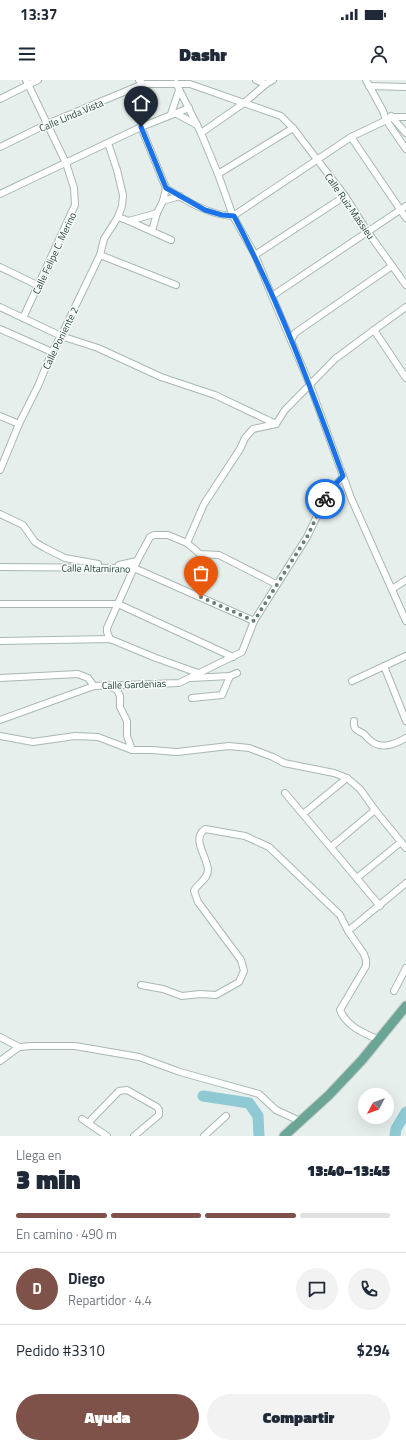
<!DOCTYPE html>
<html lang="es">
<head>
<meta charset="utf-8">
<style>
	body { margin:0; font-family:"Titillium Web",sans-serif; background:#f2f2f3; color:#1f2937; height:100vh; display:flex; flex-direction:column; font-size:15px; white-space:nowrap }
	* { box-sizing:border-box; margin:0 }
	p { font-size:13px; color:#747a83 }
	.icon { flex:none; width:22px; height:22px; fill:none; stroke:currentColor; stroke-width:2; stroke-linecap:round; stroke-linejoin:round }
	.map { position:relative; height:1056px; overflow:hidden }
	.drawer { display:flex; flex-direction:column; background:#fff; flex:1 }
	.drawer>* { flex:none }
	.needle { width:26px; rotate:229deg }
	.tools { position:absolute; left:358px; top:1008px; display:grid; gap:8px }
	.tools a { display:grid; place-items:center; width:36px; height:36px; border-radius:50%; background:#fff; box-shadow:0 4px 16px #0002; font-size:20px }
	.pin { position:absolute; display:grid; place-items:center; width:34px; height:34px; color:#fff; margin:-41px -17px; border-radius:50% 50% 50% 0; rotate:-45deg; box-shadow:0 0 4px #0007 }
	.pin .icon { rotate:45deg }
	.courier { position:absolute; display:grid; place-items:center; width:40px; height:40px; margin:-20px; border:3px solid #1a73e8; border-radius:50%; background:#fff; color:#222; box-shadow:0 1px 5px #0007 }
	.headline em { font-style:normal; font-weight:800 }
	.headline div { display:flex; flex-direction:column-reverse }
	.headline { display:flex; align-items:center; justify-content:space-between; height:68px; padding:0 16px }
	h1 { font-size:26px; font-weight:800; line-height:30px }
	.bar { display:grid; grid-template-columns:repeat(4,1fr); gap:6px 4px; align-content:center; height:48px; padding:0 16px }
	.bar i { height:5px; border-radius:3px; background:#e0e1e3 }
	.bar .active { background:#7f5249 }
	.bar p { grid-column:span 4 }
	.line { display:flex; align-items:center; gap:10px; padding:0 16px; border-top:1px solid #e0e1e3 }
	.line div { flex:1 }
	.round { display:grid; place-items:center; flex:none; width:42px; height:42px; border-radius:21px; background:#f2f2f3 }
	.cta { display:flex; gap:8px; margin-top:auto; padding:8px 16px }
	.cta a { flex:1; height:46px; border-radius:24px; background:#7f5249; color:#fff; font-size:16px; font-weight:800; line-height:46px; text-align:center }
	.cta a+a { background:#f2f2f3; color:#1f2937 }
	.status { display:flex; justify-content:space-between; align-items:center; height:28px; padding:0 20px; background:#fff; direction:ltr }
	.status svg { height:11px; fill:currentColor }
	header { display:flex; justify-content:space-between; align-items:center; height:52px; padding:0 16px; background:#fff; font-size:18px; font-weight:800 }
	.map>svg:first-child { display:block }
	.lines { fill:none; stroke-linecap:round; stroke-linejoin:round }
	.river { stroke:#8ec9d4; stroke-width:11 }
	.minor-casing { stroke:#a8b8b2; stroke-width:8 }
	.primary-casing { stroke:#c2cac8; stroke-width:11 }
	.minor { stroke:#fff; stroke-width:6 }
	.primary { stroke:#6aa596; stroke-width:9 }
	.done { stroke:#687f78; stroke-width:4; stroke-dasharray:0 7.2 }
	.route { stroke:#1a73e8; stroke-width:5 }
	.labels { text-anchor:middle; stroke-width:3; stroke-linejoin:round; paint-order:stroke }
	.street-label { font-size:10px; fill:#24423a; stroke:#f7fbf9 }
</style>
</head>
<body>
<div class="status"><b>13:37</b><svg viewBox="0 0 49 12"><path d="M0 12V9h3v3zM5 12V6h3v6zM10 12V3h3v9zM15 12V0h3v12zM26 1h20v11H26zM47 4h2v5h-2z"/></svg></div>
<header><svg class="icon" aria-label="menu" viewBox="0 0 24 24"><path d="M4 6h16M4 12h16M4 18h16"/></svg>Dashr<svg class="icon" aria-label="person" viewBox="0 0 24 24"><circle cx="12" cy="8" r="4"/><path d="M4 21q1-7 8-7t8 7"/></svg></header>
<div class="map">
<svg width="406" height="1056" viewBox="0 0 406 1056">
	<rect width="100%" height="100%" fill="#e6efeb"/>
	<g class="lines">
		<g class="river">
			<path d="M203,1016L249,1023L258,1036L259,1056"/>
			<path d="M395,1056L396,1049L406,1032"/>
		</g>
		<g class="minor-casing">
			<g id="minor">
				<path d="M139,0L143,4H190L281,36L293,48L345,116L367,151L406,205"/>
				<path d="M256,0L266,4"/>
				<path d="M366,0L383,31L386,40L406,69"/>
				<path d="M176,3L201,53L218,94L233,136L255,175L272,216L310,305L351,418L406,541"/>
				<path d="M369,6L406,7"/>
				<path d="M0,19L38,0"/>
				<path d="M175,33L197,45"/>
				<path d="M171,34L179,10"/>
				<path d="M391,36L406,53"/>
				<path d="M141,47L166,108L163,121L157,133L152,151"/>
				<path d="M201,53L244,23L266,4L273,0"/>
				<path d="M351,57L406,138"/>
				<path d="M0,67L47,44L143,4"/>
				<path d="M218,94L293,48"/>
				<path d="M166,108C186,121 209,135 233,136L351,57L393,37H406"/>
				<path d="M0,114L141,47L189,28"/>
				<path d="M163,121L180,116"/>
				<path d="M118,137L129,141L157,133"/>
				<path d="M129,141L171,160"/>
				<path d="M100,175L176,205"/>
				<path d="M255,175L345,116"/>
				<path d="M0,187L39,206"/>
				<path d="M272,216L406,126"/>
				<path d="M0,227L61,256L98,268L161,297L215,315L276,344"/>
				<path d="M23,238L75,125L74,108L66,83L26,0"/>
				<path d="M0,249L52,272"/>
				<path d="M374,250L406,298"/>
				<path d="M291,260L295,253L392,186"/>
				<path d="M0,336L19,344"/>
				<path d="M0,390L19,344L38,306L52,272L61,256L100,175L104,159L118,137L122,126L123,115L117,90L108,63"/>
				<path d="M0,434L23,445L35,462L45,468L65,478L98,484"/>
				<path d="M187,463L204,424L240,369L245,358L253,349L276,344L285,330L335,279L374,250L406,227"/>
				<path d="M119,485L137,481"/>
				<path d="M0,487L134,488L254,541"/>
				<path d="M392,509L406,500"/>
				<path d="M0,524H118L233,577"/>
				<path d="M110,559L107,552V548L137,481L150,457L154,455H168L187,463L200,474L219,475L276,504"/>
				<path d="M0,561L110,559L156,578L198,593"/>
				<path d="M384,586L406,641"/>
				<path d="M0,598L78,594L88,598L94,606"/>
				<path d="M191,598L230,596L237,593"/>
				<path d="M352,601L406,576"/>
				<path d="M107,605L117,610L120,616V627L127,641V656L132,670"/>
				<path d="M192,618L222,615L230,596"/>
				<path d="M0,640L94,606L179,603L242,572L254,541L307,457L329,411L343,397"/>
				<path d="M354,641C353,650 357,650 364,654C366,656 368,659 371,661C382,670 395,664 406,658"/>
				<path d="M0,656L33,662L75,656L98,657L132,670H151L177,672L229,666L249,668L273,677L284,683L334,693L347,698L360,709L375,730L406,768"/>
				<path d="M285,713L380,826"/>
				<path d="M303,734L347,698"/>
				<path d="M331,767L375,730"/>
				<path d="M357,798L401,762"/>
				<path d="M348,851L406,803"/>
				<path d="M141,905L163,909L182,916L200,914L216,915L239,902L244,891L241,880L198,822L194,811C198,803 208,799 208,790C207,776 191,759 205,749L245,756L269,767L340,835L348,851L364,874L366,880V886L340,930C347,947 364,953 379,960"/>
				<path d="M394,911L406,888"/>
				<path d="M0,957L19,967"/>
				<path d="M0,981L19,967L31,966H75L139,977L180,992L259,1014L276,1030L300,1041"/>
				<path d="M82,1039L107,1056"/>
				<path d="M88,1043L119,1011L127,1010L157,1027L159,1030V1035L134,1056"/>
				<path d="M204,1056L226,1036"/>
			</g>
		</g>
		<g class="primary-casing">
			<path id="primary" d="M284,1056L329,1015L362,980L406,926"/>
		</g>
		<use href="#minor" class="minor"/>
		<use href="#primary" class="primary"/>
	</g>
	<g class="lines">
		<path class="done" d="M201,517L254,541L307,457L325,419"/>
		<path class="route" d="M141,47L166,108L205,130L222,135L234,136C278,219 311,308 343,396L329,411L325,419"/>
	</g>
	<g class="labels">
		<g class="street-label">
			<text transform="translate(71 35) rotate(-23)" y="4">Calle Linda Vista</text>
			<text transform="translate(350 126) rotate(55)" y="4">Calle Ruiz Massieu</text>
			<text transform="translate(54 173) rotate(-65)" y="4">Calle Felipe C. Merino</text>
			<text transform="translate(60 258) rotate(-64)" y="4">Calle Poniente 2</text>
			<text transform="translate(96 488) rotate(1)" y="4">Calle Altamirano</text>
			<text transform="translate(134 604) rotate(-2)" y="4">Calle Gardenias</text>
		</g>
	</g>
</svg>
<div class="tools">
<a><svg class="needle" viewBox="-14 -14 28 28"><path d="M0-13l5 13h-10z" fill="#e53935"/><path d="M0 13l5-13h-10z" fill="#747a83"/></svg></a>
</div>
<div class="pin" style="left:201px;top:517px;background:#ea580c"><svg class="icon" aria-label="bag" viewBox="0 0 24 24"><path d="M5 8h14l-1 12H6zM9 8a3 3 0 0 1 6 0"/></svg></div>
<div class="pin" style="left:141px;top:47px;background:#1f2937"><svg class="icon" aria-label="home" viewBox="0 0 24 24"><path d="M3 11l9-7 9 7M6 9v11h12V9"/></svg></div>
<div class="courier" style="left:325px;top:419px"><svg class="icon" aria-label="bike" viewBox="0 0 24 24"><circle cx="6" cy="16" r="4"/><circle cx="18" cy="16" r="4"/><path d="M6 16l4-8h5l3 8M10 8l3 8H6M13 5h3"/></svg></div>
</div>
<section class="drawer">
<div class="headline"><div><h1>3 min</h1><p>Llega en</p></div><em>13:40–13:45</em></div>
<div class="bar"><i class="active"></i><i class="active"></i><i class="active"></i><i></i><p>En camino · 490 m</p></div>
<div class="line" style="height:72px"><b class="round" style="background:#7f5249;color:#fff">D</b><div><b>Diego</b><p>Repartidor · 4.4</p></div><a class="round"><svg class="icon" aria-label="chat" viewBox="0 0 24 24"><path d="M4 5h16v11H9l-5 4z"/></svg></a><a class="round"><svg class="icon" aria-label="phone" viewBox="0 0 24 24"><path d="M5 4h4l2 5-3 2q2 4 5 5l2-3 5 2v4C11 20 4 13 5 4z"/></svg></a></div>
<div class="line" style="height:52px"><div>Pedido #3310</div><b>$294</b></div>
<div class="cta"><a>Ayuda</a><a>Compartir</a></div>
</section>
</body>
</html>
